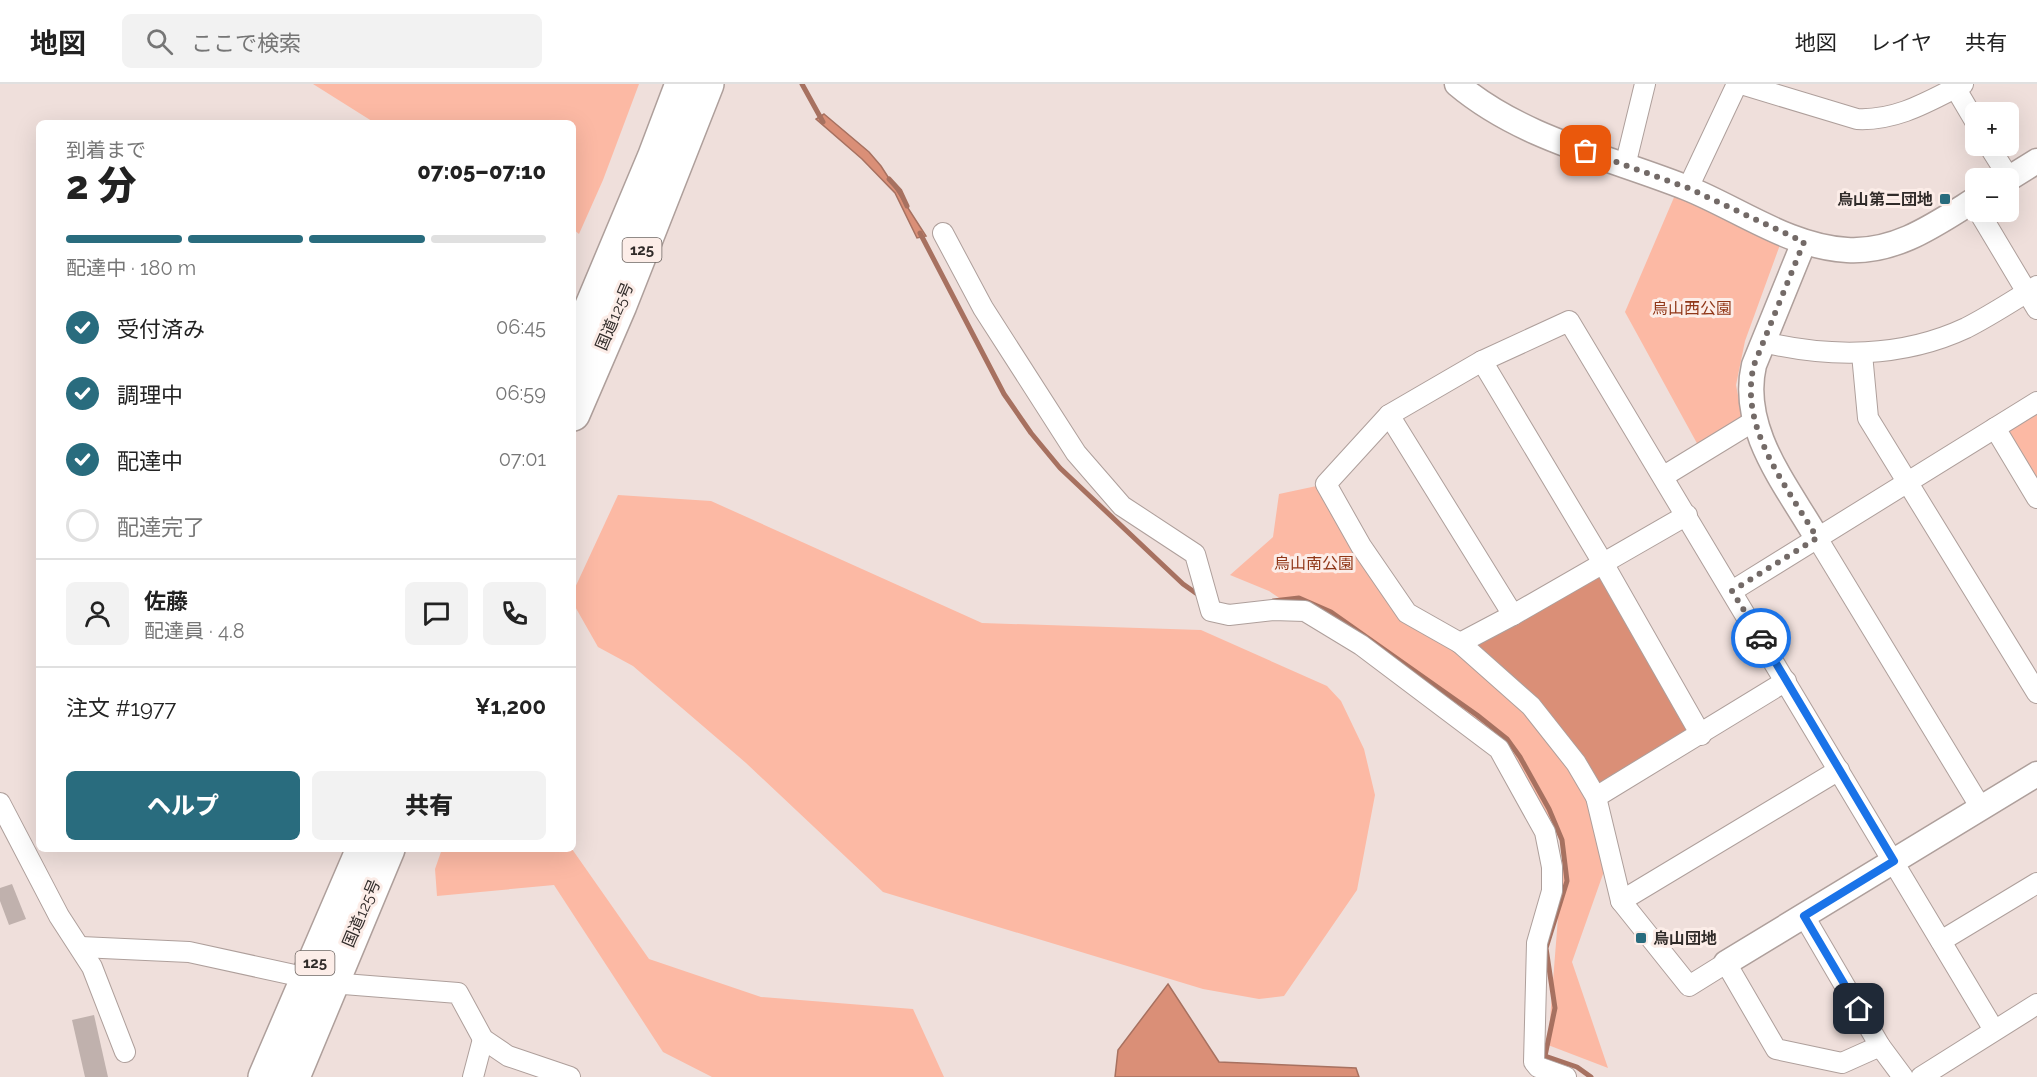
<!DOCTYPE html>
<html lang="ja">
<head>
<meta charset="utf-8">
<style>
	body { margin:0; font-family:Raleway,"Noto Sans JP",sans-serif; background:#f2f2f2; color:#222; height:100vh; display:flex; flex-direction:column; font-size:22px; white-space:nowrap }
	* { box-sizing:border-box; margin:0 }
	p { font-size:20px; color:#767676 }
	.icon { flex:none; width:33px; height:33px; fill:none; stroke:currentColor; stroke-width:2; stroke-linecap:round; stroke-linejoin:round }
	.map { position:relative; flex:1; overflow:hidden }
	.drawer { position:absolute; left:36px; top:36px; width:540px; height:732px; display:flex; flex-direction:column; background:#fff; border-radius:9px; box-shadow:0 6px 24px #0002 }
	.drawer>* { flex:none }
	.fabs { position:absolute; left:1965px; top:18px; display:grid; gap:12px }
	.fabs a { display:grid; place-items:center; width:54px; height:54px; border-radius:9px; background:#fff; box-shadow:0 6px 24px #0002; font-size:30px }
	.pin { position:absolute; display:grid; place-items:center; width:51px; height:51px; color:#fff; margin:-26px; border-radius:12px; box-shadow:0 3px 9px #0006 }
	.courier { position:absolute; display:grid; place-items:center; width:60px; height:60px; margin:-30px; border:4px solid #1a73e8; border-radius:50%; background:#fff; color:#222; box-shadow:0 2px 8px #0007 }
	.overview em { font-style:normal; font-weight:800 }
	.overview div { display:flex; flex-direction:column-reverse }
	.overview { display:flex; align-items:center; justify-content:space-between; height:102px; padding:0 30px }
	h1 { font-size:39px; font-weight:800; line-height:45px }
	.bar { display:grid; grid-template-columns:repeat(4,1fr); gap:9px 6px; align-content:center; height:72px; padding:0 30px }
	.bar i { height:8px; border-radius:4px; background:#e0e0e0 }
	.bar .selected { background:#296c7e }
	.bar p { grid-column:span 4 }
	.line { display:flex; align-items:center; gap:15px; padding:0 30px; border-top:2px solid #e0e0e0 }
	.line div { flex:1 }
	.round { display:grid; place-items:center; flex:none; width:63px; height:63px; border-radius:9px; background:#f2f2f2 }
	ol { padding:0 30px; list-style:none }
	li { display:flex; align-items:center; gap:18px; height:66px }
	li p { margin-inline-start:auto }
	li .icon { padding:6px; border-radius:50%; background:#296c7e; color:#fff; stroke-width:4 }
	li:last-child { color:#767676 }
	li i { width:33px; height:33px; border:3px solid #e0e0e0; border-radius:50% }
	.action { display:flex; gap:12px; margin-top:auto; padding:12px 30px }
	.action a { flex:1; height:69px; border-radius:9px; background:#296c7e; color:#fff; font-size:24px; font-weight:800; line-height:69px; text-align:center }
	.action a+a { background:#f2f2f2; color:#222 }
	header { display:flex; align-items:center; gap:36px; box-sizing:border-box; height:84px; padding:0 30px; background:#fff; border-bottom:2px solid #e0e0e0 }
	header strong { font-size:28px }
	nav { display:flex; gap:33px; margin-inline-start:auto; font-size:21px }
	.search { width:420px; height:54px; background:#f2f2f2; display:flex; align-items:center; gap:15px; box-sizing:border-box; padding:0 21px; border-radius:9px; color:#767676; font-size:22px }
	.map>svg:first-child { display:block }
	.green { fill:#fcb9a4 }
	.water { fill:#da8f77; stroke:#a77160; stroke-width:1.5 }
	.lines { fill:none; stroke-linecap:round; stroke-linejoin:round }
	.stream { stroke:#a77160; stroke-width:5 }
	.building { fill:#c0b1ad }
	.minor-casing { stroke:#ae9f9b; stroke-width:22 }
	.tertiary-casing { stroke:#ae9f9b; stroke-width:27 }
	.trunk-casing { stroke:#ae9f9b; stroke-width:36 }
	.minor { stroke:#fff; stroke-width:20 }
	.tertiary { stroke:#fff; stroke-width:24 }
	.trunk { stroke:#fff; stroke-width:33 }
	.done { stroke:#736a67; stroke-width:6; stroke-dasharray:0 10.8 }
	.route { stroke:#1a73e8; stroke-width:8 }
	.poi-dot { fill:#296c7e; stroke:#fcede8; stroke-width:2 }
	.labels { text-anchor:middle; stroke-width:6; stroke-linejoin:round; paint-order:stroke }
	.shield { fill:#fcede8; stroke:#6d6562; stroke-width:1.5 }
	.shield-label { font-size:15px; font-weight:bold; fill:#302b29 }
	.poi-label { font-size:16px; font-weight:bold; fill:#302b29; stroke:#fcede8; text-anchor:end }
	.park-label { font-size:16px; fill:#903718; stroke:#fcede8 }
	.street-label { font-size:16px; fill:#302b29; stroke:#fcede8 }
</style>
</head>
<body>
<header>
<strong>地図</strong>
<div class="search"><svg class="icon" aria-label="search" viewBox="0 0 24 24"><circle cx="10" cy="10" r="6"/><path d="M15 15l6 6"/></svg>ここで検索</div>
<nav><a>地図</a><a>レイヤ</a><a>共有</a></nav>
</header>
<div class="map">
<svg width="2037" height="993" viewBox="0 0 2037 993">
	<rect width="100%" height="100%" fill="#efdfdb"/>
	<g class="green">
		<path d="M313,0H639L603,96L579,150L573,145V39H375Z"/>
		<path d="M1675,111L1781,158L1745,257L1736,301L1743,337L1699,363L1625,228Z"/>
		<path d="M2037,328V404L2009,359L2010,345Z"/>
		<path d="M1326,400L1407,529L1460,559L1576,679L1609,773L1572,878L1608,984L1548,961L1564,757L1478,648L1269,507L1230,491L1273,453L1279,410Z"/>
		<path d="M618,411L711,417L982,539L1201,546L1327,602L1341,617L1364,665L1375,711L1357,806L1284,912L1259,915L1203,905L883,808L746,679L633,582L598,563L573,519V508Z"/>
		<path d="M442,765H572L649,875L761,913L913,925L944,993H712L663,968L554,801L437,812L435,785Z"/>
	</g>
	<g class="water">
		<path d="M824,30L869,68L881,82L926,152L917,154L895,109L862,75L816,35Z"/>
		<path d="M1602,485L1699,654L1591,716L1576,679L1462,565Z"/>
		<path d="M1168,900L1219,978L1356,984L1359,993H1115L1118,966Z"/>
	</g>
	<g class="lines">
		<g class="stream">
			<path d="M802,0L823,38"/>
			<path d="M889,95L900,107L907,122"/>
			<path d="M920,149L1004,310L1031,349L1060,384L1183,500L1200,512"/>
			<path d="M1273,517L1299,514L1331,528L1477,631L1507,655L1520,673L1549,725L1562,756L1567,797L1546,864L1555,924L1545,972L1577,983L1591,993"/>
		</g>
	</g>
	<g class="building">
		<path d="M12,800L26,835L9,841L0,817V804Z"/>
		<path d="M94,931L108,993H85L72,936Z"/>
	</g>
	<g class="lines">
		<g class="minor-casing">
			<g id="minor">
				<path d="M1741,0L1857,35C1897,37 1929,17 1963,0"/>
				<path d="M1953,0L1976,39"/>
				<path d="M1989,62L2009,94"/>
				<path d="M1625,82L1645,0"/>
				<path d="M1688,104L1737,0"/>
				<path d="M1979,128L2037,225"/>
				<path d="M943,149L983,224L1076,369L1122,422L1195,470L1211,527L1229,531L1273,526L1305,527L1361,561L1499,665L1545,748L1552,783V807L1537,859L1534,978L1538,983L1566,993"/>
				<path d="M1763,258C1830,274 1902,274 1966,244C1990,232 2014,216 2037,202"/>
				<path d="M1862,270L1868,334L2037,609"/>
				<path d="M1482,277L1603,479L1701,651"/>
				<path d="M1389,331L1513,531"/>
				<path d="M1995,344L2037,414"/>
				<path d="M1664,392L1754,337"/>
				<path d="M1817,454L1981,724"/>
				<path d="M1732,507L2037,318"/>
				<path d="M1460,559L1513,531L1687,431"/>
				<path d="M1596,713L1786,597"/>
				<path d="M0,719L59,832L92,883L125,968"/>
				<path d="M1621,817L1839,686"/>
				<path d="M1804,832L1880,962"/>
				<path d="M1941,857L2037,799"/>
				<path d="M81,863L189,868L331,899L458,909L483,955L508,972L570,993"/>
				<path d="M473,993L483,955"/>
				<path d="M1903,993L1880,962L1842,979L1776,965L1726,879L1689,902L1621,817L1596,713L1576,679L1531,622L1460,559L1407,529L1361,462L1326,400L1389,331L1482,277L1569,237L1994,946"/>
				<path d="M1921,993L2037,920"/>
			</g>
		</g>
		<g class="tertiary-casing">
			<g id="tertiary">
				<path d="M1457,0C1522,55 1609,73 1687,104C1739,125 1790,163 1847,166C1896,169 1936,140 1976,115"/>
				<path d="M2008,95L2037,77"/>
				<path d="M1804,158L1754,281C1739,345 1787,402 1817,454"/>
				<path d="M1726,879L2037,690"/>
			</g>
		</g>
		<g class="trunk-casing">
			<g id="trunk">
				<path d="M573,267L654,74L682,0"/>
				<path d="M573,330L620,221L707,0"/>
				<path d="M265,993L363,765"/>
				<path d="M293,993L388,765"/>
			</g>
		</g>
		<use href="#minor" class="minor"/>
		<use href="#tertiary" class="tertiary"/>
		<use href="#trunk" class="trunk"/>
	</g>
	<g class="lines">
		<path class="done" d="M1586,67L1688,104L1804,158L1754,281C1738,344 1787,402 1817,454L1732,507L1761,554"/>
		<path class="route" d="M1761,554L1894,777L1804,832L1859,925"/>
	</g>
	<g class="poi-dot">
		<rect x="1939" y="109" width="12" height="12" rx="3"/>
		<rect x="1635" y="848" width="12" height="12" rx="3"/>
	</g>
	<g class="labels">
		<g class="shield">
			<rect x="622.5" y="154" width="39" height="24" rx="4.5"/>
			<rect x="295.5" y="867" width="39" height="24" rx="4.5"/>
		</g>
		<g class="shield-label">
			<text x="642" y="171">125</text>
			<text x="315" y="884">125</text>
		</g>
		<g class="poi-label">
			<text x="1933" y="121">烏山第二団地</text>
			<text x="1653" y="860" text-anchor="start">烏山団地</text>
		</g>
		<g class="park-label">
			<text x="1692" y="230">烏山西公園</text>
			<text x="1314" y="485">烏山南公園</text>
		</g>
		<g class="street-label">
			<text transform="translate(614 232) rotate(-67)" y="6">国道125号</text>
			<text transform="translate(361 829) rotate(-67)" y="6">国道125号</text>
		</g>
	</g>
</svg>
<div class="fabs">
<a>+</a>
<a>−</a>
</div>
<div class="pin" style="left:1586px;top:67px;background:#ea580c"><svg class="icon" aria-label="bag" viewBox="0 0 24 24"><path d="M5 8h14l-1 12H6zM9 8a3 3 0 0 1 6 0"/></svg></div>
<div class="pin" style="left:1859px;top:925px;background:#1f2937"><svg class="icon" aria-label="home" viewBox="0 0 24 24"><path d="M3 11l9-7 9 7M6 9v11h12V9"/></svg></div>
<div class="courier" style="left:1761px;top:554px"><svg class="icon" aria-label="car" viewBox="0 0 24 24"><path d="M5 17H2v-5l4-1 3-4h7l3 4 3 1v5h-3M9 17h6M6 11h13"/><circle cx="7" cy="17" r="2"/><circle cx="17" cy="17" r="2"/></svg></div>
<section class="drawer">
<div class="overview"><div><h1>2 分</h1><p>到着まで</p></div><em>07:05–07:10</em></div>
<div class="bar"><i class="selected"></i><i class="selected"></i><i class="selected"></i><i></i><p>配達中 · 180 m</p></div>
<ol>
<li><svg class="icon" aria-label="check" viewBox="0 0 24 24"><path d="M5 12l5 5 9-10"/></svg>受付済み<p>06:45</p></li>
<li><svg class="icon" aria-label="check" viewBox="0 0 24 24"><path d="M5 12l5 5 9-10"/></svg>調理中<p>06:59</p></li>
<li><svg class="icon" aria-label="check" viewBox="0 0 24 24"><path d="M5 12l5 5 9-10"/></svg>配達中<p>07:01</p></li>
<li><i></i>配達完了</li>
</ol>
<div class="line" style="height:108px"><a class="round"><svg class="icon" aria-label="person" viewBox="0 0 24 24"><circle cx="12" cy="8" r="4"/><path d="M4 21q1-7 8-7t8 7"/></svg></a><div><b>佐藤</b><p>配達員 · 4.8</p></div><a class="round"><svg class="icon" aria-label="chat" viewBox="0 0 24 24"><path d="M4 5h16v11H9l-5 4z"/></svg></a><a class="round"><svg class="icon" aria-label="phone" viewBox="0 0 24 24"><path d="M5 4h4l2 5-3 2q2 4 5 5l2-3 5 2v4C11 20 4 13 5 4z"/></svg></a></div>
<div class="line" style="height:78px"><div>注文 #1977</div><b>¥1,200</b></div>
<div class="action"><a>ヘルプ</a><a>共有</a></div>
</section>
</div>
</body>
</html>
